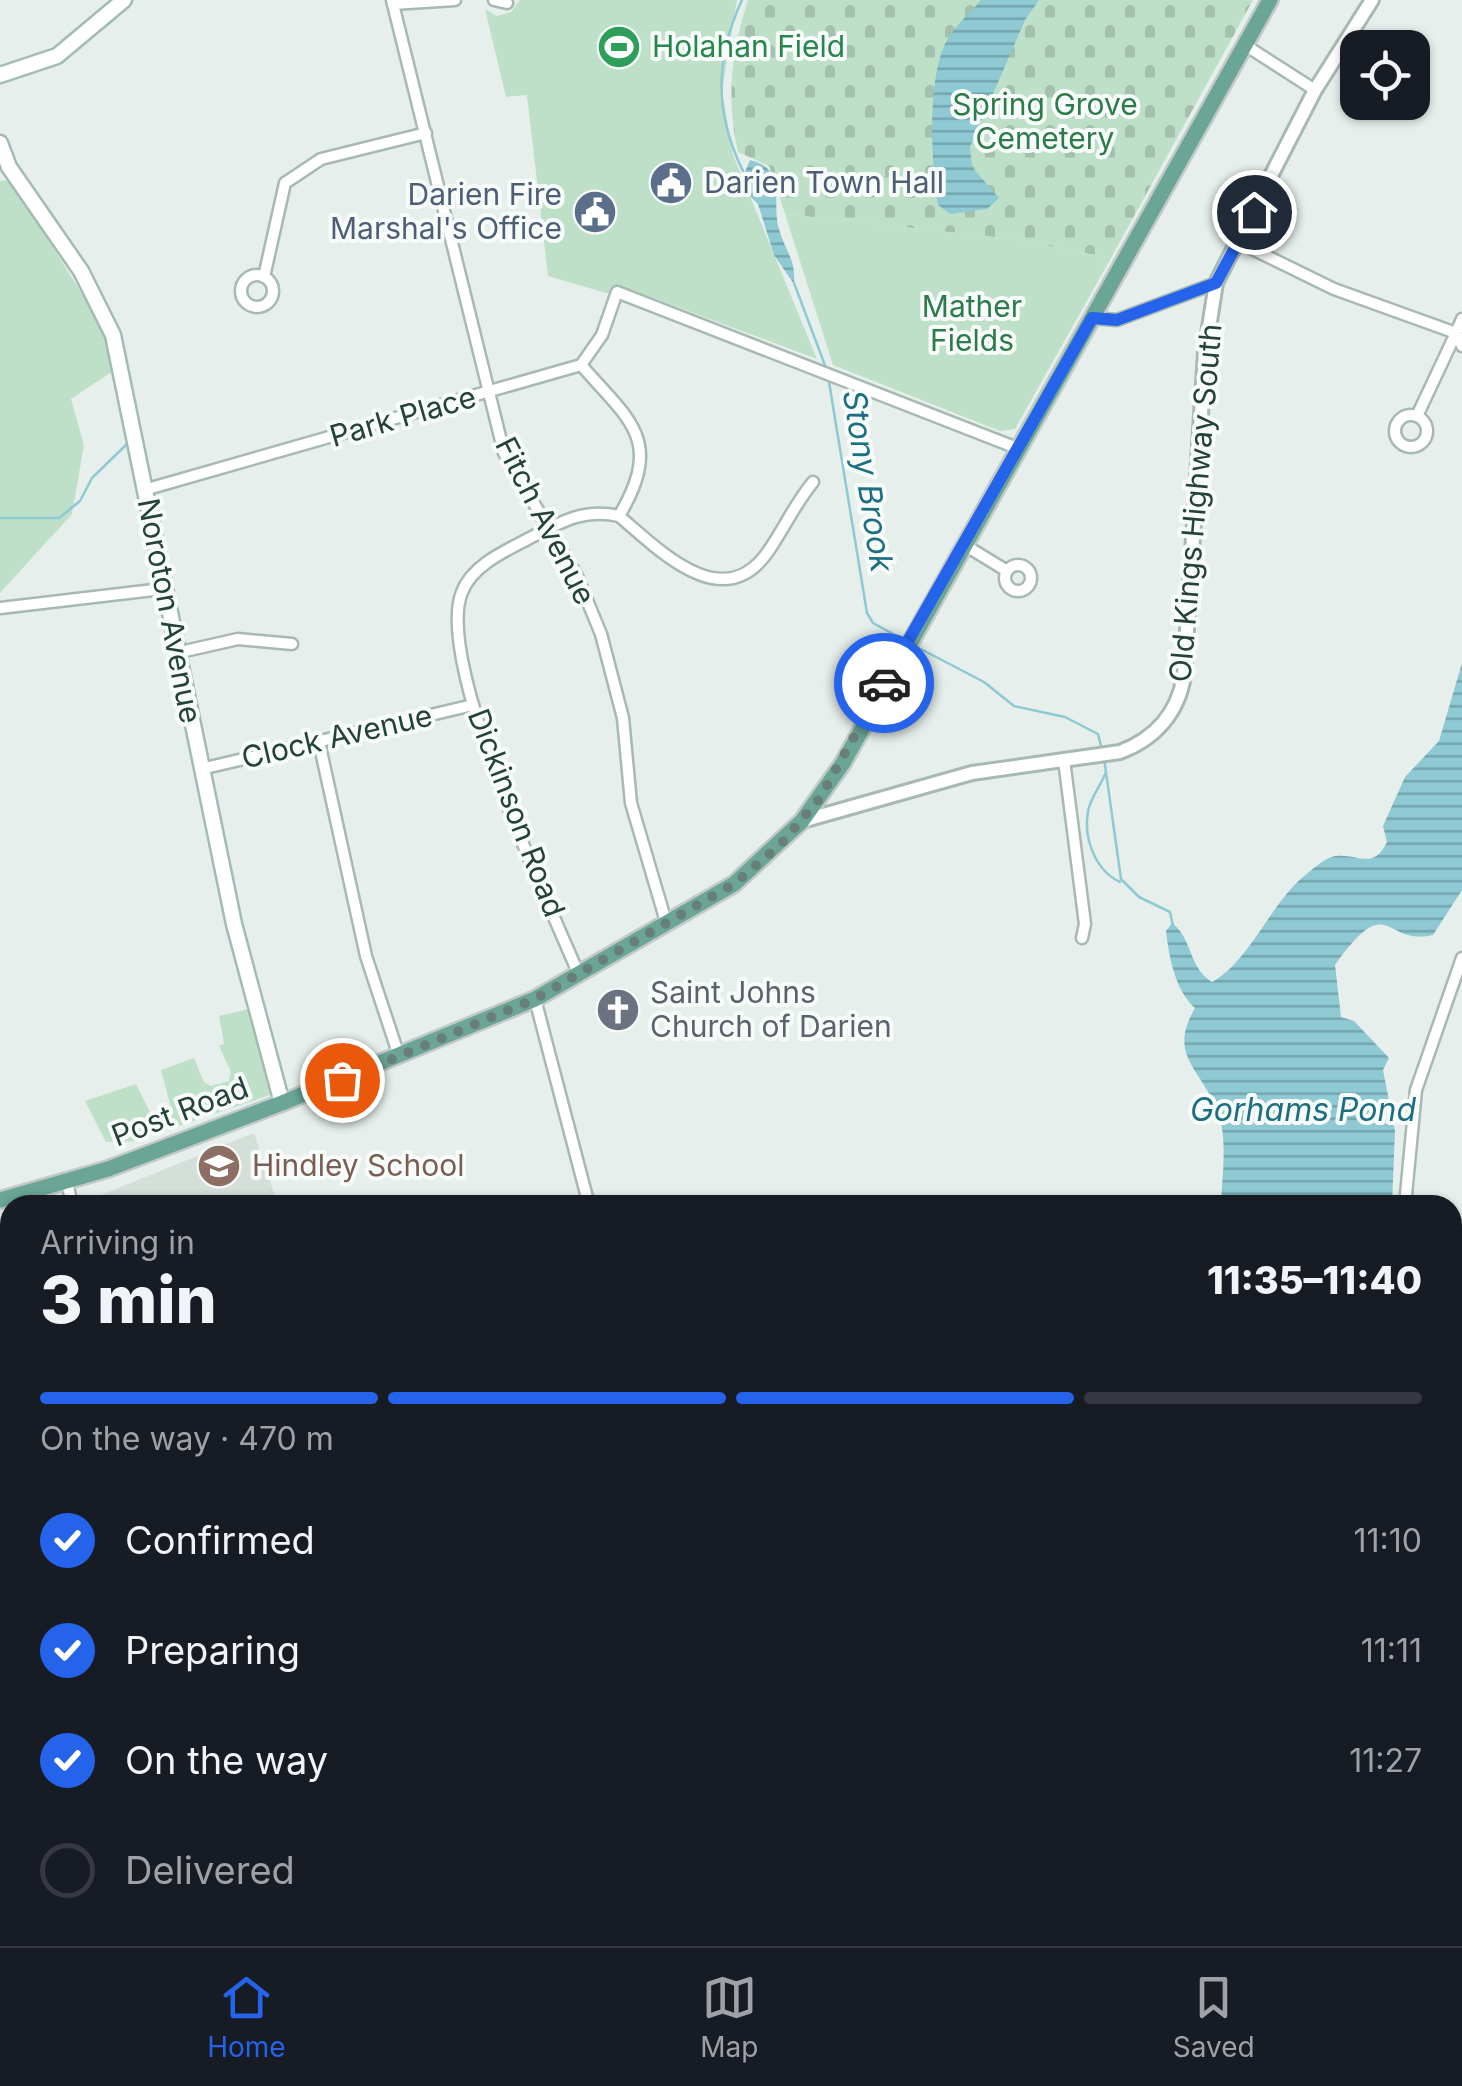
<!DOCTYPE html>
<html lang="en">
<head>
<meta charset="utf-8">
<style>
	body { margin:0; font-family:Inter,sans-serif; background:#20242c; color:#f1f3f6; height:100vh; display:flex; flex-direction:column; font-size:38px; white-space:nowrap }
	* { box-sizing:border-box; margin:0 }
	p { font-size:32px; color:#9ea1a6 }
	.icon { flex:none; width:55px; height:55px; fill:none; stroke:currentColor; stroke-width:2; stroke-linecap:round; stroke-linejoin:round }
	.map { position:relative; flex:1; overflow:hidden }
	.side { position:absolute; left:0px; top:1195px; width:1462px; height:752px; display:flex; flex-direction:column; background:#171b24; border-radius:30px 30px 0 0; box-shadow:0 2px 8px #0004 }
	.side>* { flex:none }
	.fabs { position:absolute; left:1340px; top:30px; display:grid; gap:20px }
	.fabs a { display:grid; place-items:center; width:90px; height:90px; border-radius:20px; background:#171b24; box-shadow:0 2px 8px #0004; font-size:50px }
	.pin { position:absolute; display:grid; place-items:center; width:85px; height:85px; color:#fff; margin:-42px; border:5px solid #fff; border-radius:50%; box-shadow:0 2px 10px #0007 }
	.courier { position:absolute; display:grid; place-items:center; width:100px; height:100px; margin:-50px; border:8px solid #2563eb; border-radius:50%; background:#fff; color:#222; box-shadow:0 2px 12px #0007 }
	.head em { font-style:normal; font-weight:800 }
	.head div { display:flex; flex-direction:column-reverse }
	.head { display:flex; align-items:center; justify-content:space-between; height:170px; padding:0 40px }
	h1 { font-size:65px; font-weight:800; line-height:75px }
	.bar { display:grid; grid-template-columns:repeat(4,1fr); gap:15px 10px; align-content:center; height:120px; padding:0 40px }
	.bar i { height:12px; border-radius:8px; background:#363941 }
	.bar .on { background:#2563eb }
	.bar p { grid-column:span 4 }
	ol { padding:0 40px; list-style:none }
	li { display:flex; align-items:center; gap:30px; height:110px }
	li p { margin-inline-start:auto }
	li .icon { padding:10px; border-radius:50%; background:#2563eb; color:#fff; stroke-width:4 }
	li:last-child { color:#9ea1a6 }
	li i { width:55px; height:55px; border:5px solid #363941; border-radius:50% }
	.tab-bar { display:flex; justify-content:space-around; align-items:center; height:140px; border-top:2px solid #363941; background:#171b24; font-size:28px; color:#9ea1a6 }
	.tab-bar a { display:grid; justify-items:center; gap:5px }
	.tab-bar .on { color:#2563eb }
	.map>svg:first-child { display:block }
	.built { fill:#d4dfda }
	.cemetery { fill:url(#cemetery-stones) }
	.green { fill:#bfe0c8 }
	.water { fill:url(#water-rules) }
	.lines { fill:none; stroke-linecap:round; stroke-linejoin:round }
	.stream { stroke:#8ec9d4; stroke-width:2.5 }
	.minor-casing { stroke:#a8b8b2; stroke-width:15 }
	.tertiary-casing { stroke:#a8b8b2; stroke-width:18 }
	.secondary-casing { stroke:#a4bbb3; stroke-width:19 }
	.primary-casing { stroke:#c2cac8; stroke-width:20 }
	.minor { stroke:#fff; stroke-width:10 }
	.tertiary { stroke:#fff; stroke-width:12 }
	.secondary { stroke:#fff; stroke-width:14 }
	.primary { stroke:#6aa596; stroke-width:15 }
	.done { stroke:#687f78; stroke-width:10; stroke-dasharray:0 18 }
	.route { stroke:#2563eb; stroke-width:12 }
	.labels { text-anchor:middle; stroke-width:8; stroke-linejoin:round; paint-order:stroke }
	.leisure-label { font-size:30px; fill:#27864d; stroke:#f7fbf9; text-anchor:start }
	.park-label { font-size:30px; fill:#2d7a4b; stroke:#f7fbf9 }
	.service-label { font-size:30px; fill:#4e5e75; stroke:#f7fbf9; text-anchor:start }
	.street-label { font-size:30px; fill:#24423a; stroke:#f7fbf9 }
	.worship-label { font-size:30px; fill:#5b616d; stroke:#f7fbf9; text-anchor:start }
	.education-label { font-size:30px; fill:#785e54; stroke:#f7fbf9; text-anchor:start }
	.water-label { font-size:32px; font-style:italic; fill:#1c6f80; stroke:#f7fbf9 }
</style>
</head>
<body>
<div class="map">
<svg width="1462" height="1946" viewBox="0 0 1462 1946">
	<defs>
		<pattern id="cemetery-stones" width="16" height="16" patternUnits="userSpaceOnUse" patternTransform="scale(2.5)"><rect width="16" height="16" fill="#bfe0c8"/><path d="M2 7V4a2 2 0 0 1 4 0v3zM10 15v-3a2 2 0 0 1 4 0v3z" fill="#a4c1ad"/></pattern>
		<pattern id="water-rules" width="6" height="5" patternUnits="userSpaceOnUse" patternTransform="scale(2.5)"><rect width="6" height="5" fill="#8ec9d4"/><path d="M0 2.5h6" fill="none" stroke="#74a5ad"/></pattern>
	</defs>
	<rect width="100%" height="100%" fill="#e6efeb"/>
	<path class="built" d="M254,1133L278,1205H85L91,1199Z"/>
	<path class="cemetery" d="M748,0H1253L1111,258L1011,239L785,214L769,166L738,152C726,97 731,53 748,0Z"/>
	<g class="green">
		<path d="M520,0H737L722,92L733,155L817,359L645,295L606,293L548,276L527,95L506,97L485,9L497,16L511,12Z"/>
		<path d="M11,180L102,326L116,369L71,399L84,445L72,514L0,593V181Z"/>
		<path d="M785,214L1012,239L1111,258L1015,429L1000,431L833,365Z"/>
		<path d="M249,1009L270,1095L135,1141L106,1142L85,1101L136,1084L151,1114L171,1108L161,1070L194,1058L204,1082L211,1086L229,1081L231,1072L219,1046L224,1044L219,1016Z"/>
	</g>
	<g class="water">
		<path d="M981,0H1039L1025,20L970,147L972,167L999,198L987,209L950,214L938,205C931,166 927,78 946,42C954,27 970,13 981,0Z"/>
		<path d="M750,160C788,169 771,203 779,229C785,251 796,259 794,284L774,255L758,204L739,186Z"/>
		<path d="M1462,663V890L1433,935C1383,947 1390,888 1335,965L1341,1017L1354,1021L1389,1058L1383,1070L1395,1131L1392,1205H1221C1222,1176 1228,1140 1218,1112C1201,1068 1167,1056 1195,1008C1175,990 1169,957 1166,931L1172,923C1193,939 1188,967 1212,982C1248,963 1270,905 1303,877C1312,870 1324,858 1335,856C1359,853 1373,871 1387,842L1383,826L1405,777L1439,741Z"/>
		<path d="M883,1938H1126L1124,1946H877Z"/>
	</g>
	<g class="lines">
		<g class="stream">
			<path d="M742,0C715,58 714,112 743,171"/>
			<path d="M794,283L826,368"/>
			<path d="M828,376L867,613L873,623L904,640"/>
			<path d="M0,518H59L80,501L92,478L127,444"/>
			<path d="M915,646L984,682L1014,706L1065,717L1098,734L1102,750"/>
			<path d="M1104,758L1121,879L1139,897L1170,912L1173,926"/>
			<path d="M1106,772C1101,785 1091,797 1088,811C1083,838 1095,870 1120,882"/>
		</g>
		<g class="minor-casing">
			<g id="minor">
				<path d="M392,0L504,453L577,576L601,634L623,718L631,803L667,925"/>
				<path d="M494,0L507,3"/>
				<path d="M393,4L455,0"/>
				<path d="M1245,45L1315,90"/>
				<path d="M1238,242L1334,289L1456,333L1417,416"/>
				<circle cx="257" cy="291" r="16"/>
				<path d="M264,277L285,183L321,159L426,133"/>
				<path d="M1092,318L1117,320L1216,283"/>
				<path d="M1462,319L1456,333L1462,346"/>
				<path d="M581,365C630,421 664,440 619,516C658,549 722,616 767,553C784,529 794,505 813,482"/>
				<circle cx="1411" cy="431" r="16"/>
				<path d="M144,490L581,365L602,335L617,292L1017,448"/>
				<path d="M963,544L1007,571"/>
				<circle cx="1018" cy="578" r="13"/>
				<path d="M0,608L162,589"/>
				<path d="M176,653L238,639L292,644"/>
				<path d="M319,742L366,956L399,1056"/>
				<path d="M1064,760L1085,924L1082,938"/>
				<path d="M201,769L473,705"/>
				<path d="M579,975C549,904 434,660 462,592C472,566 503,552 526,540C559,523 582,508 619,516"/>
				<path d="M535,999L589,1205"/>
				<path d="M67,1182L72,1205"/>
				<path d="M1405,1205L1416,1090L1462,958"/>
				<path d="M1452,1502L1462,1506"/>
				<path d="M0,1590L10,1589"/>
				<path d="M634,1938L636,1946"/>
				<path d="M1163,1938L1164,1946"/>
				<path d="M168,1946L171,1938"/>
				<path d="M1147,1946L1155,1938"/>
			</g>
		</g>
		<g class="tertiary-casing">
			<path id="tertiary" d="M802,821L972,773L1120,752C1155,739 1178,713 1184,676L1205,353L1216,283L1315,90L1372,0"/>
		</g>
		<g class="secondary-casing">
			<g id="secondary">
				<path d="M0,75L57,56L124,0"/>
				<path d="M0,143L9,167L81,271L113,335L234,924L282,1103"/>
			</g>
		</g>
		<g class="primary-casing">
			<path id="primary" d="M0,1200L108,1169L282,1103L535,999L734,884L802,821L843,763L1270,0"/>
		</g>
		<use href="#minor" class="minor"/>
		<use href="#tertiary" class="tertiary"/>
		<use href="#secondary" class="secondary"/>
		<use href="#primary" class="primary"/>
	</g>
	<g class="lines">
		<path class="done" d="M342,1080L535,999L734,884L781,844L820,798L884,683"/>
		<path class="route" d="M884,683L1092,318L1117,320L1216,283L1254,212"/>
	</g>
	<defs>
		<g id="stadium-disc" transform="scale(2.25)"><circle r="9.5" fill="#2e9e5b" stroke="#f7fbf9"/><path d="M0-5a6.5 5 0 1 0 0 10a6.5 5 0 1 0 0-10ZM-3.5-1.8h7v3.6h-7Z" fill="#fff"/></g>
		<g id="civic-disc" transform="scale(2.25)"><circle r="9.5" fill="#5c6f8a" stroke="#f7fbf9"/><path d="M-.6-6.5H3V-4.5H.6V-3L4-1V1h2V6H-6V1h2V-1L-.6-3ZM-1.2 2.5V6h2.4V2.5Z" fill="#fff"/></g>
		<g id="church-disc" transform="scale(2.25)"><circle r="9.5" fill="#6b7280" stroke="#f7fbf9"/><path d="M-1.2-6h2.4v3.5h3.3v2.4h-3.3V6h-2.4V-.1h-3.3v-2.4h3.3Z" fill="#fff"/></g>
		<g id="school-disc" transform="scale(2.25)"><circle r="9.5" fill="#8d6e63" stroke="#f7fbf9"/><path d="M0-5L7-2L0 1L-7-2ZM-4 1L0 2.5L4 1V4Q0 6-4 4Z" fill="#fff"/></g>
	</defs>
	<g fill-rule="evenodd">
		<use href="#stadium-disc" x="619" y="47"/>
		<use href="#civic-disc" x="671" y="183"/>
		<use href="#civic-disc" x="595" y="212"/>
		<use href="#church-disc" x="618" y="1010"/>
		<use href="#school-disc" x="219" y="1166"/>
	</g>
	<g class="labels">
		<g class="leisure-label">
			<text x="652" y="57">Holahan Field</text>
		</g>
		<g class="park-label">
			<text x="1045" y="115">Spring Grove<tspan x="1045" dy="34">Cemetery</tspan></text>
			<text x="972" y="317">Mather<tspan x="972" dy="34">Fields</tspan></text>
		</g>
		<g class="service-label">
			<text x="704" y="193">Darien Town Hall</text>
			<text x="562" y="205" text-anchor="end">Darien Fire<tspan x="562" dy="34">Marshal's Office</tspan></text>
		</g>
		<g class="street-label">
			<text transform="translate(403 417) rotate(-16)" y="10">Park Place</text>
			<text transform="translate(1196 503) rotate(-85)" y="10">Old Kings Highway South</text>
			<text transform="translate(545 521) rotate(63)" y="10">Fitch Avenue</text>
			<text transform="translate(169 611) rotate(79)" y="10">Noroton Avenue</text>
			<text transform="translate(337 737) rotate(-13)" y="10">Clock Avenue</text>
			<text transform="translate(516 813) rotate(69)" y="10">Dickinson Road</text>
			<text transform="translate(180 1112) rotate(-21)" y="10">Post Road</text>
		</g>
		<g class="worship-label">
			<text x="650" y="1003">Saint Johns<tspan x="650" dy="34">Church of Darien</tspan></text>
		</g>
		<g class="education-label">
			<text x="252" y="1176">Hindley School</text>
		</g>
		<g class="water-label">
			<text transform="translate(868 481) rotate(81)" y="11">Stony Brook</text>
			<text x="1303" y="1121">Gorhams Pond</text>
		</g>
	</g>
</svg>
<div class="fabs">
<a><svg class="icon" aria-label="locate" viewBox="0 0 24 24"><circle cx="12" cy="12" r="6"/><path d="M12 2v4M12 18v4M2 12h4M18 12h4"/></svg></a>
</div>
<div class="pin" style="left:342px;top:1080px;background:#ea580c"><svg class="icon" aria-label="bag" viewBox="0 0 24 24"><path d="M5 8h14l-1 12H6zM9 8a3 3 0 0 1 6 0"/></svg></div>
<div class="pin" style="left:1254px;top:212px;background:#1f2937"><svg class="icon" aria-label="home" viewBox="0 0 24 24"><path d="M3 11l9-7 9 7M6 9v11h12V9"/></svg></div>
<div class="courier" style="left:884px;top:683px"><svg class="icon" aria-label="car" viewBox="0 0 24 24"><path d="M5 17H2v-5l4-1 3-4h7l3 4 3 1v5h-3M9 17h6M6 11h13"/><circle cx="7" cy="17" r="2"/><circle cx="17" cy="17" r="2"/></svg></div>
<section class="side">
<div class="head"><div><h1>3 min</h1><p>Arriving in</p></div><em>11:35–11:40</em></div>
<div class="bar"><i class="on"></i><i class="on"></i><i class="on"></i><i></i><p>On the way · 470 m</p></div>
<ol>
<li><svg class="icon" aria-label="check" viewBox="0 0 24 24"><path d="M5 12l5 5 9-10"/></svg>Confirmed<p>11:10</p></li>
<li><svg class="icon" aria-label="check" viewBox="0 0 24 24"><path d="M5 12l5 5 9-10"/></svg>Preparing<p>11:11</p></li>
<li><svg class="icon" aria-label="check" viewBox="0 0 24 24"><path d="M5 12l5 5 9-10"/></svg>On the way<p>11:27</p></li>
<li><i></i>Delivered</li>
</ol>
</section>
</div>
<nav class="tab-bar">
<a class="on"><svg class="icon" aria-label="home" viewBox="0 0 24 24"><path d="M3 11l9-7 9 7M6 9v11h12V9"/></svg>Home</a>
<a><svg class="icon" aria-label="map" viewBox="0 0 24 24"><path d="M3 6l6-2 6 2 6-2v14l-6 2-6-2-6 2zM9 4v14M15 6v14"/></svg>Map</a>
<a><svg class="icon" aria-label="saved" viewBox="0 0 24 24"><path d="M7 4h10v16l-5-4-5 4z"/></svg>Saved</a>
</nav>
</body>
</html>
